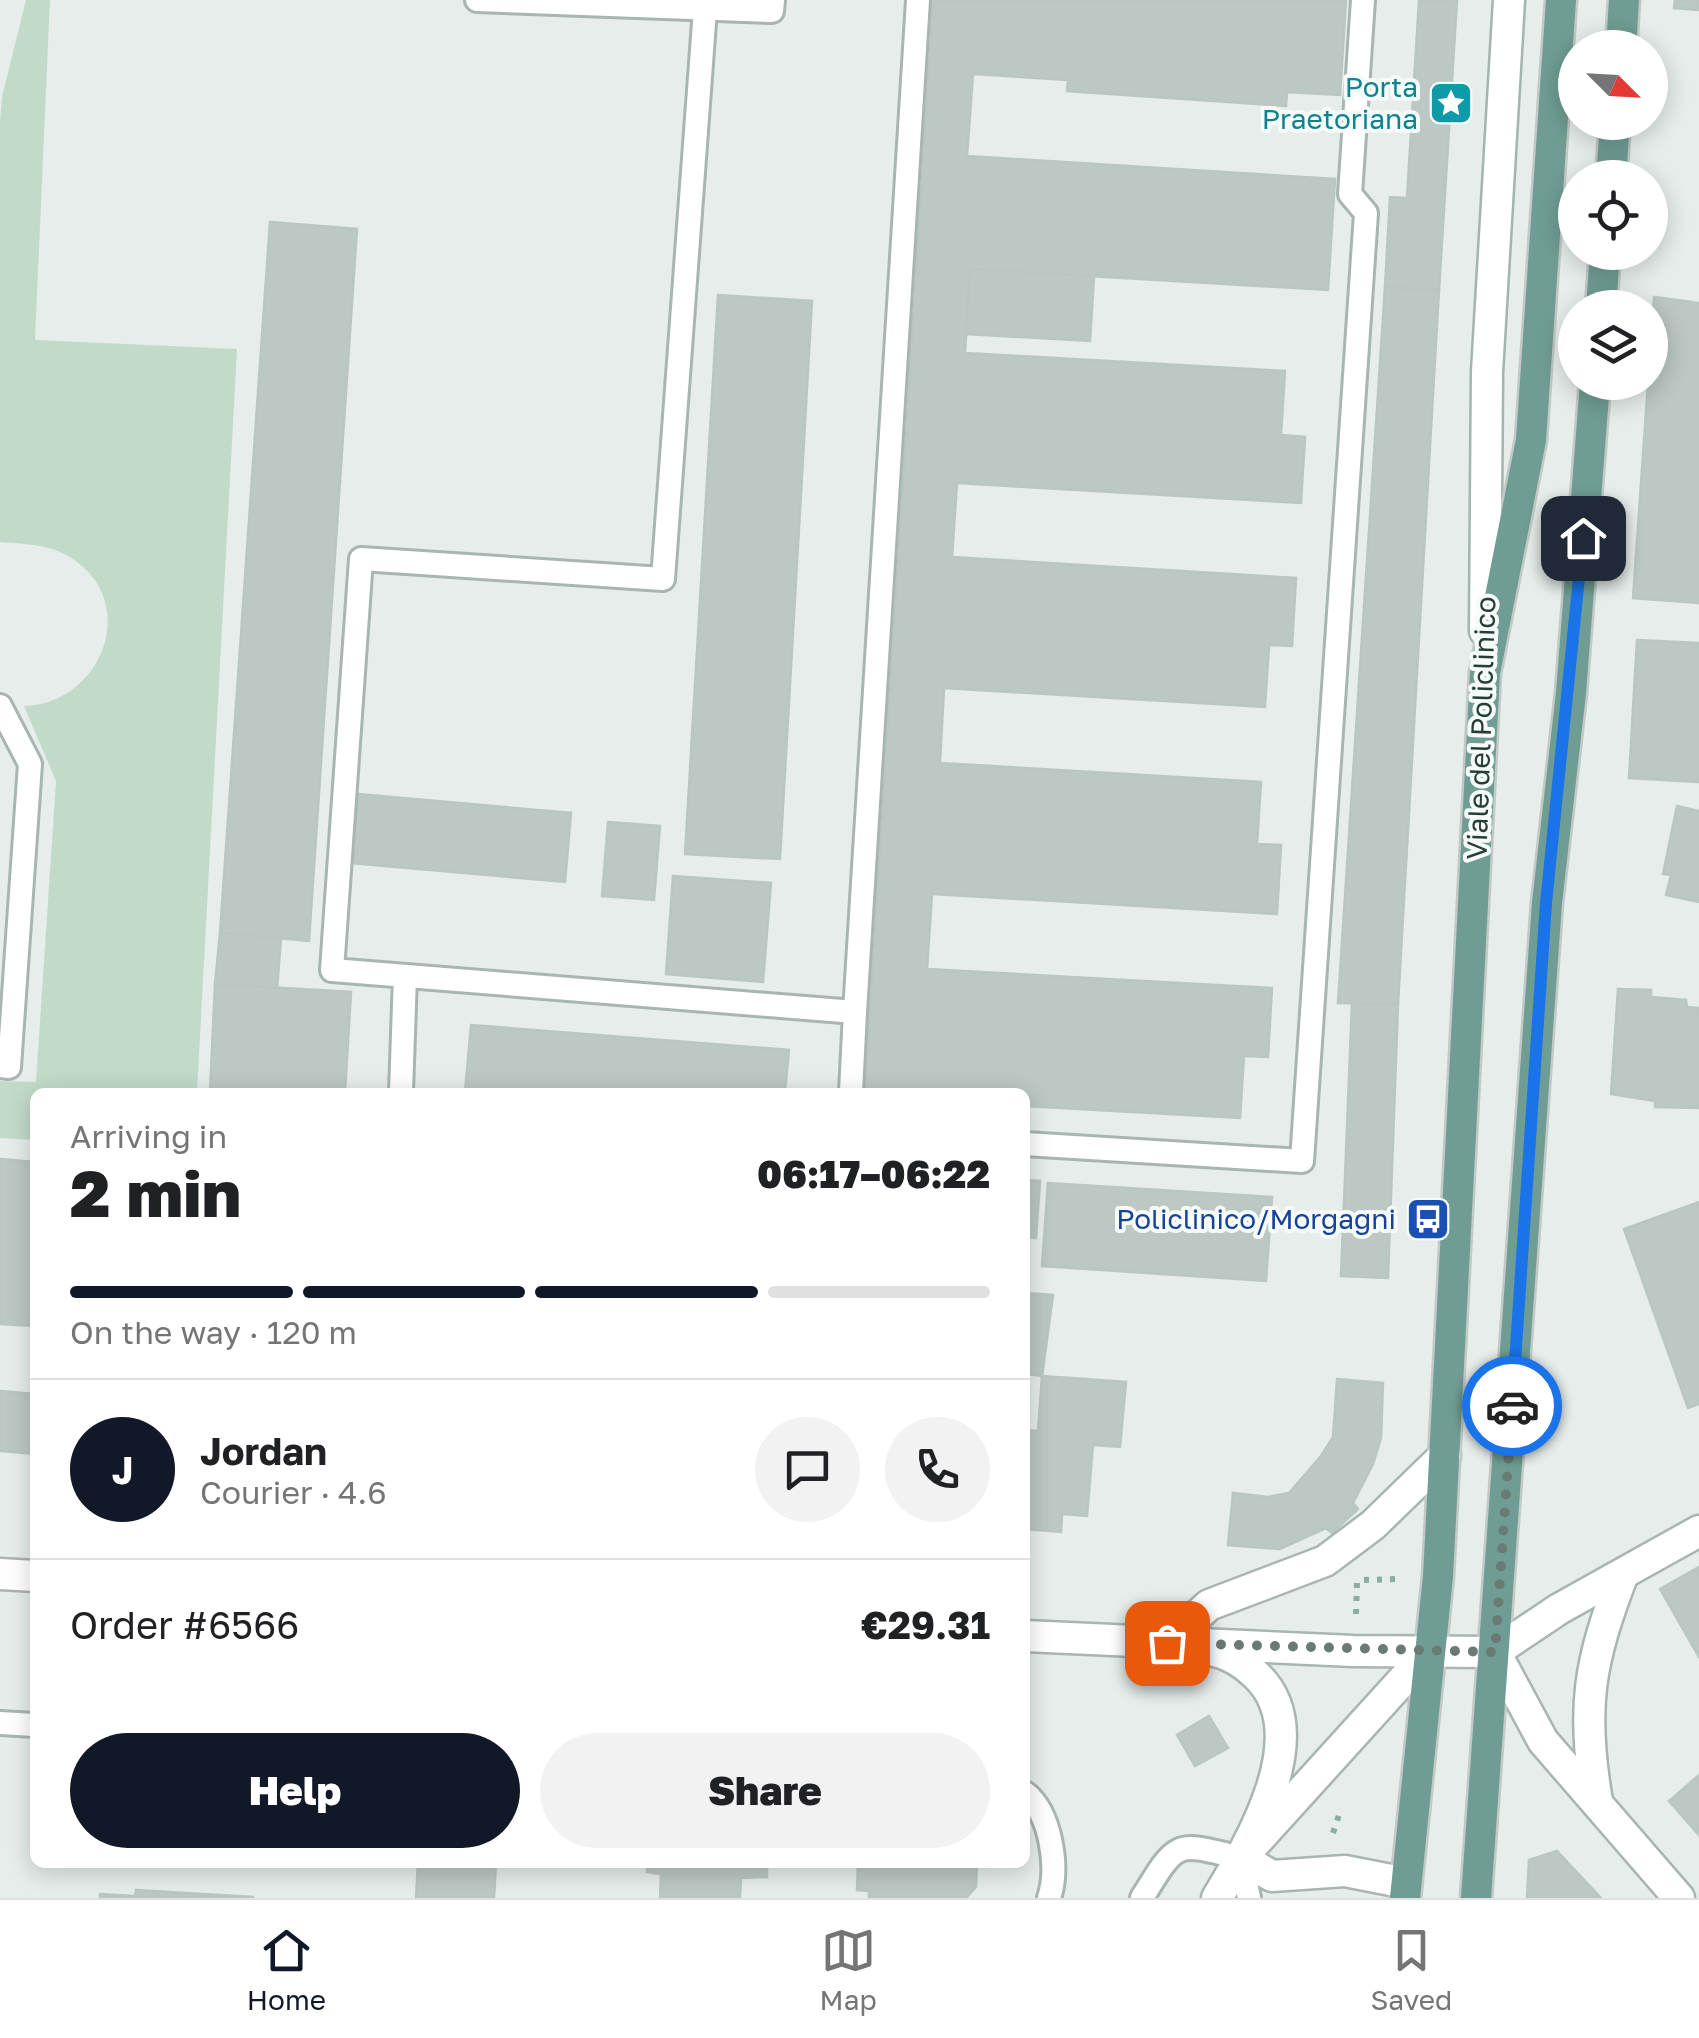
<!DOCTYPE html>
<html lang="en">
<head>
<meta charset="utf-8">
<style>
	body { margin:0; font-family:"Golos Text",sans-serif; background:#f2f2f2; color:#202124; height:100vh; display:flex; flex-direction:column; font-size:38px; white-space:nowrap }
	* { box-sizing:border-box; margin:0 }
	p { font-size:32px; color:#757577 }
	.icon { flex:none; width:55px; height:55px; fill:none; stroke:currentColor; stroke-width:2; stroke-linecap:round; stroke-linejoin:round }
	.map { position:relative; flex:1; overflow:hidden }
	.drawer { position:absolute; left:30px; top:1088px; width:1000px; height:780px; display:flex; flex-direction:column; background:#fff; border-radius:15px; box-shadow:0 5px 25px #0003 }
	.drawer>* { flex:none }
	.needle { width:65px; rotate:114deg }
	.fabs { position:absolute; left:1558px; top:30px; display:grid; gap:20px }
	.fabs a { display:grid; place-items:center; width:110px; height:110px; border-radius:50%; background:#fff; box-shadow:0 5px 25px #0003; font-size:50px }
	.pin { position:absolute; display:grid; place-items:center; width:85px; height:85px; color:#fff; margin:-42px; border-radius:20px; box-shadow:0 5px 15px #0006 }
	.courier { position:absolute; display:grid; place-items:center; width:100px; height:100px; margin:-50px; border:8px solid #1a73e8; border-radius:50%; background:#fff; color:#222; box-shadow:0 2px 12px #0007 }
	.summary em { font-style:normal; font-weight:800 }
	.summary div { display:flex; flex-direction:column-reverse }
	.summary { display:flex; align-items:center; justify-content:space-between; height:170px; padding:0 40px }
	h1 { font-size:65px; font-weight:800; line-height:75px }
	.bar { display:grid; grid-template-columns:repeat(4,1fr); gap:15px 10px; align-content:center; height:120px; padding:0 40px }
	.bar i { height:12px; border-radius:8px; background:#e0e0e0 }
	.bar .active { background:#111827 }
	.bar p { grid-column:span 4 }
	.line { display:flex; align-items:center; gap:25px; padding:0 40px; border-top:2px solid #e0e0e0 }
	.line div { flex:1 }
	.round { display:grid; place-items:center; flex:none; width:105px; height:105px; border-radius:52px; background:#f2f2f2 }
	.button { display:flex; gap:20px; margin-top:auto; padding:20px 40px }
	.button a { flex:1; height:115px; border-radius:60px; background:#111827; color:#fff; font-size:40px; font-weight:800; line-height:115px; text-align:center }
	.button a+a { background:#f2f2f2; color:#202124 }
	.tabs { display:flex; justify-content:space-around; align-items:center; height:140px; border-top:2px solid #e0e0e0; background:#fff; font-size:28px; color:#757577 }
	.tabs a { display:grid; justify-items:center; gap:5px }
	.tabs .active { color:#111827 }
	.map>svg:first-child { display:block }
	.green { fill:#c2dbc9 }
	.building { fill:#bbc8c3; stroke:#b9c6c1; stroke-width:2.5 }
	.lines { fill:none; stroke-linecap:round; stroke-linejoin:round }
	.lane-casing { stroke:#a9b5b1; stroke-width:28 }
	.street-casing { stroke:#a9b5b1; stroke-width:35 }
	.secondary-casing { stroke:#a2b5af; stroke-width:35 }
	.primary-casing { stroke:#c3c9c7; stroke-width:35 }
	.path { stroke:#8aada3; stroke-width:6; stroke-dasharray:5 8; stroke-linecap:butt }
	.lane { stroke:#fff; stroke-width:22 }
	.street { stroke:#fff; stroke-width:30 }
	.secondary { stroke:#fff; stroke-width:30 }
	.primary { stroke:#709d93; stroke-width:30 }
	.done { stroke:#6a7b76; stroke-width:10; stroke-dasharray:0 18 }
	.route { stroke:#1a73e8; stroke-width:12 }
	.labels { text-anchor:middle; stroke-width:8; stroke-linejoin:round; paint-order:stroke }
	.culture-label { font-size:28px; fill:#0d838f; stroke:#f6faf8; text-anchor:end }
	.street-label { font-size:28px; fill:#273d38; stroke:#f6faf8 }
	.transit-label { font-size:28px; fill:#164399; stroke:#f6faf8; text-anchor:end }
</style>
</head>
<body>
<div class="map">
<svg width="1699" height="1898" viewBox="0 0 1699 1898">
	<rect width="100%" height="100%" fill="#e6edea"/>
	<path class="green" d="M26,0H50L35,340L237,349L197,1092H35V1140L0,1138V1081L36,1082L56,781L24,706C104,703 142,599 68,556C47,544 24,544 0,542V124L2,97Z"/>
	<g class="building">
		<path d="M933,0H1346L1340,95L1287,92L1286,106L1067,91L1068,80L973,74L967,156L1335,179L1328,290L970,269L965,353L1285,371L1281,435L1305,437L1301,503L957,483L952,557L1296,578L1292,646L1269,645L1265,707L944,688L940,763L1261,782L1257,844L1281,845L1277,914L932,894L927,969L1272,988L1268,1057L1244,1056L1240,1118L1025,1106V1092H865Z"/>
		<path d="M1419,0H1457L1439,290L1385,287L1390,197L1407,198Z"/>
		<path d="M1675,0H1699V10L1674,8Z"/>
		<path d="M270,222L357,229L309,941L220,933Z"/>
		<path d="M970,269L1094,276L1090,341L966,334Z"/>
		<path d="M1385,287L1439,290L1398,1004L1338,1003Z"/>
		<path d="M718,295L812,301L780,859L685,854Z"/>
		<path d="M1654,297L1699,303V603L1633,598Z"/>
		<path d="M1637,640L1699,643V782L1629,778Z"/>
		<path d="M358,794L571,813L565,882L352,863Z"/>
		<path d="M1677,806L1699,811V902L1666,895L1671,875L1663,874Z"/>
		<path d="M608,822L660,826L654,900L602,896Z"/>
		<path d="M673,876L771,883L763,982L666,974Z"/>
		<path d="M220,933L281,938L277,989L215,984Z"/>
		<path d="M215,984L351,992L345,1092H210Z"/>
		<path d="M1618,989L1651,990V997L1686,1000L1687,1007L1699,1008V1108L1655,1107V1101L1611,1094Z"/>
		<path d="M1352,1003L1398,1004L1388,1278L1341,1276Z"/>
		<path d="M471,1025L789,1050L785,1092H465Z"/>
		<path d="M0,1159L35,1162V1326L0,1324Z"/>
		<path d="M1025,1180L1040,1181L1036,1238L1025,1237Z"/>
		<path d="M1048,1183L1272,1197L1266,1281L1042,1266Z"/>
		<path d="M1699,1202V1404L1688,1408L1624,1229Z"/>
		<path d="M1025,1293L1053,1295L1042,1376L1025,1374Z"/>
		<path d="M1042,1376L1126,1382L1120,1447L1093,1445L1087,1516L1062,1514L1061,1532L1025,1529V1430L1038,1431Z"/>
		<path d="M1337,1379L1383,1383L1381,1438L1373,1464L1353,1503L1358,1509L1332,1533L1326,1528L1280,1549L1228,1545L1233,1493L1268,1497L1289,1493L1321,1456L1333,1437Z"/>
		<path d="M0,1391L35,1394V1454L0,1451Z"/>
		<path d="M1699,1567V1657L1660,1589Z"/>
		<path d="M1209,1716L1228,1748L1195,1766L1177,1735Z"/>
		<path d="M1699,1775V1835L1669,1801Z"/>
		<path d="M1557,1851L1601,1898H1527L1529,1860Z"/>
		<path d="M418,1862H496L494,1898H416Z"/>
		<path d="M647,1862H767V1877L741,1878L740,1898H660L661,1874L647,1872Z"/>
		<path d="M858,1862H977L976,1887L967,1897L869,1898V1891L857,1890Z"/>
		<path d="M136,1890L253,1897V1898H100V1894L135,1896Z"/>
	</g>
	<g class="lines">
		<g class="lane-casing">
			<g id="lane">
				<path d="M477,0L772,11L773,0"/>
				<path d="M705,9L663,579L361,559L332,970L855,1012L851,1092"/>
				<path d="M0,706L30,764L9,1067L0,1066"/>
				<path d="M855,1012L918,0"/>
				<path d="M401,1092L405,976"/>
				<path d="M1025,1144L1302,1161L1366,213L1350,194L1363,0"/>
				<path d="M0,1723L35,1725"/>
				<path d="M1025,1793C1051,1813 1059,1868 1049,1898"/>
				<path d="M1142,1898C1178,1839 1175,1842 1241,1858L1249,1898"/>
			</g>
		</g>
		<g class="street-casing">
			<g id="street">
				<path d="M0,1574L35,1576"/>
				<path d="M1025,1636L1353,1651L1495,1652"/>
				<path d="M1167,1643L1209,1605L1325,1561L1373,1525L1445,1455"/>
				<path d="M1210,1650C1227,1653 1244,1663 1257,1676C1316,1733 1251,1842 1217,1898"/>
				<path d="M1495,1652L1543,1741L1679,1898"/>
				<path d="M1495,1652L1559,1609L1699,1531"/>
				<path d="M1597,1801C1581,1708 1589,1662 1623,1574"/>
				<path d="M1254,1844L1430,1650"/>
				<path d="M1241,1858L1272,1876L1345,1871L1406,1883"/>
			</g>
		</g>
		<g class="secondary-casing">
			<path id="secondary" d="M1485,631L1487,372L1509,0"/>
		</g>
		<g class="primary-casing">
			<g id="primary">
				<path d="M1621,48L1624,0"/>
				<path d="M1611,178L1615,122"/>
				<path d="M1601,308L1605,252"/>
				<path d="M1405,1898L1438,1576L1485,673L1531,440L1561,0"/>
				<path d="M1476,1898L1547,903L1571,693L1595,382"/>
			</g>
		</g>
		<g class="path">
			<path d="M1364,1580L1399,1579"/>
			<path d="M1356,1614L1357,1582"/>
			<path d="M1333,1833L1339,1815"/>
		</g>
		<use href="#lane" class="lane"/>
		<use href="#street" class="street"/>
		<use href="#secondary" class="secondary"/>
		<use href="#primary" class="primary"/>
	</g>
	<g class="lines">
		<path class="done" d="M1167,1643L1495,1652L1512,1406"/>
		<path class="route" d="M1512,1406L1546,903L1583,538"/>
	</g>
	<defs>
		<g id="sight-square" transform="scale(2.25)"><rect x="-9" y="-9" width="18" height="18" rx="4" fill="#0f9aa8" stroke="#f6faf8"/><path d="M0-6L1.8-2.2L6-1.7L2.9 1.2L3.7 5.4L0 3.3L-3.7 5.4L-2.9 1.2L-6-1.7L-1.8-2.2Z" fill="#fff"/></g>
		<g id="bus-square" transform="scale(2.25)"><rect x="-9" y="-9" width="18" height="18" rx="4" fill="#1a4fb4" stroke="#f6faf8"/><path d="M-5-6H5V4H4V6H2V4H-2V6H-4V4H-5ZM-3.5-4V0h7V-4ZM-3.5 1.2v1.5H-2V1.2ZM2 1.2v1.5H3.5V1.2Z" fill="#fff"/></g>
	</defs>
	<g fill-rule="evenodd">
		<use href="#sight-square" x="1451" y="103"/>
		<use href="#bus-square" x="1428" y="1219"/>
	</g>
	<g class="labels">
		<g class="culture-label">
			<text x="1418" y="97">Porta<tspan x="1418" dy="32">Praetoriana</tspan></text>
		</g>
		<g class="street-label">
			<text transform="translate(1481 728) rotate(-88)" y="10">Viale del Policlinico</text>
		</g>
		<g class="transit-label">
			<text x="1396" y="1229">Policlinico/Morgagni</text>
		</g>
	</g>
</svg>
<div class="fabs">
<a><svg class="needle" viewBox="-14 -14 28 28"><path d="M0-13l5 13h-10z" fill="#e53935"/><path d="M0 13l5-13h-10z" fill="#757577"/></svg></a>
<a><svg class="icon" aria-label="locate" viewBox="0 0 24 24"><circle cx="12" cy="12" r="6"/><path d="M12 2v4M12 18v4M2 12h4M18 12h4"/></svg></a>
<a><svg class="icon" aria-label="layers" viewBox="0 0 24 24"><path d="M12 4l9 5-9 5-9-5zM3 14l9 5 9-5"/></svg></a>
</div>
<div class="pin" style="left:1167px;top:1643px;background:#ea580c"><svg class="icon" aria-label="bag" viewBox="0 0 24 24"><path d="M5 8h14l-1 12H6zM9 8a3 3 0 0 1 6 0"/></svg></div>
<div class="pin" style="left:1583px;top:538px;background:#1f2937"><svg class="icon" aria-label="home" viewBox="0 0 24 24"><path d="M3 11l9-7 9 7M6 9v11h12V9"/></svg></div>
<div class="courier" style="left:1512px;top:1406px"><svg class="icon" aria-label="car" viewBox="0 0 24 24"><path d="M5 17H2v-5l4-1 3-4h7l3 4 3 1v5h-3M9 17h6M6 11h13"/><circle cx="7" cy="17" r="2"/><circle cx="17" cy="17" r="2"/></svg></div>
<section class="drawer">
<div class="summary"><div><h1>2 min</h1><p>Arriving in</p></div><em>06:17–06:22</em></div>
<div class="bar"><i class="active"></i><i class="active"></i><i class="active"></i><i></i><p>On the way · 120 m</p></div>
<div class="line" style="height:180px"><b class="round" style="background:#111827;color:#fff">J</b><div><b>Jordan</b><p>Courier · 4.6</p></div><a class="round"><svg class="icon" aria-label="chat" viewBox="0 0 24 24"><path d="M4 5h16v11H9l-5 4z"/></svg></a><a class="round"><svg class="icon" aria-label="phone" viewBox="0 0 24 24"><path d="M5 4h4l2 5-3 2q2 4 5 5l2-3 5 2v4C11 20 4 13 5 4z"/></svg></a></div>
<div class="line" style="height:130px"><div>Order #6566</div><b>€29.31</b></div>
<div class="button"><a>Help</a><a>Share</a></div>
</section>
</div>
<nav class="tabs">
<a class="active"><svg class="icon" aria-label="home" viewBox="0 0 24 24"><path d="M3 11l9-7 9 7M6 9v11h12V9"/></svg>Home</a>
<a><svg class="icon" aria-label="map" viewBox="0 0 24 24"><path d="M3 6l6-2 6 2 6-2v14l-6 2-6-2-6 2zM9 4v14M15 6v14"/></svg>Map</a>
<a><svg class="icon" aria-label="saved" viewBox="0 0 24 24"><path d="M7 4h10v16l-5-4-5 4z"/></svg>Saved</a>
</nav>
</body>
</html>
